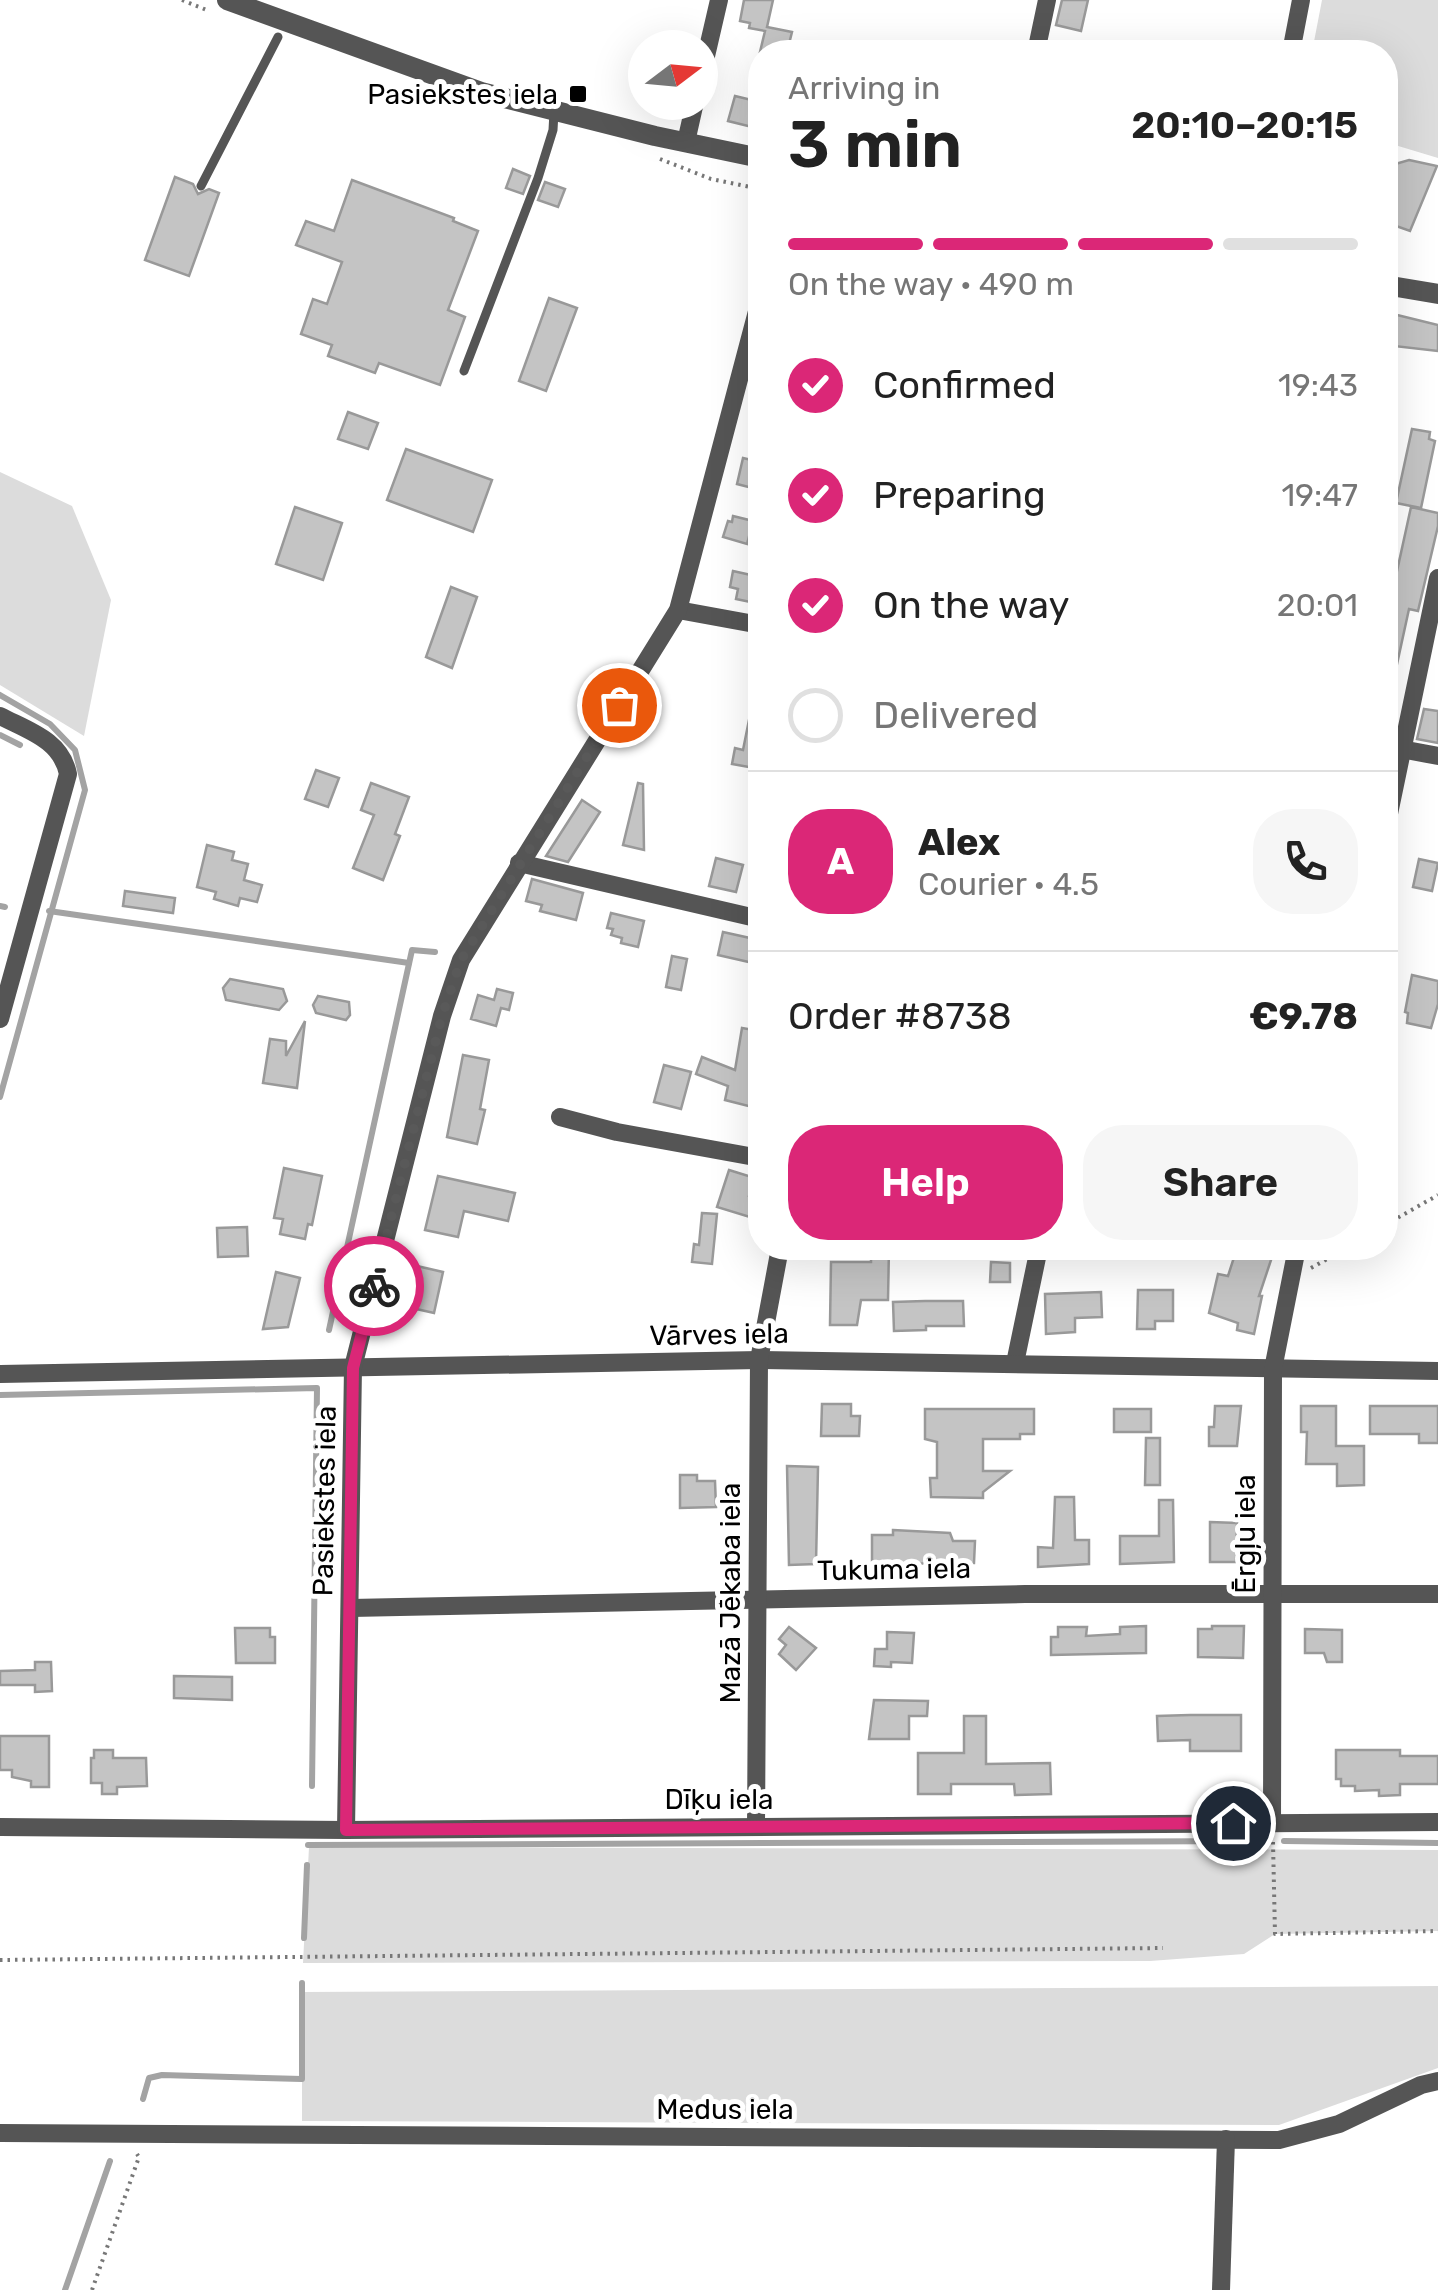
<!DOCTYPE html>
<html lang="en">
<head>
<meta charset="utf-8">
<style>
	body { margin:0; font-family:Rubik,sans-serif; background:#f6f6f6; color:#222; height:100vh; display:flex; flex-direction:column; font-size:38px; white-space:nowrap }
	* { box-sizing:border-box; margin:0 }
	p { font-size:32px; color:#767676 }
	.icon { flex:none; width:55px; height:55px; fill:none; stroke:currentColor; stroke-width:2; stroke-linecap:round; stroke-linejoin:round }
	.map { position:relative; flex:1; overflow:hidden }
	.side { position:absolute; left:748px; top:40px; width:650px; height:1220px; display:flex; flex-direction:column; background:#fff; border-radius:40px; box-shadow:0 10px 40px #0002 }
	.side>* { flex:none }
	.needle { width:65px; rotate:74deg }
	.controls { position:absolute; left:628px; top:30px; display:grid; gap:20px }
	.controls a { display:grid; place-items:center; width:90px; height:90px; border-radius:50%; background:#fff; box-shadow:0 10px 40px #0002; font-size:50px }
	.pin { position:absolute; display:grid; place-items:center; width:85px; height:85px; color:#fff; margin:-42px; border:5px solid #fff; border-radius:50%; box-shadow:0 2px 10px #0007 }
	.courier { position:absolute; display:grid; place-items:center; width:100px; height:100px; margin:-50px; border:8px solid #db2777; border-radius:50%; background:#fff; color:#222; box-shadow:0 2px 12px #0007 }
	.headline em { font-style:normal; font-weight:600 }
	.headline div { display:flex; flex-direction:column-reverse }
	.headline { display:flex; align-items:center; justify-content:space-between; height:170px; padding:0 40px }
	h1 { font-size:65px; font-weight:600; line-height:75px }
	.bar { display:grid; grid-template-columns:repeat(4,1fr); gap:15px 10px; align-content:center; height:120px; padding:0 40px }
	.bar i { height:12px; border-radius:8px; background:#e0e0e0 }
	.bar .on { background:#db2777 }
	.bar p { grid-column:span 4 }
	.line { display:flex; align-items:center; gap:25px; padding:0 40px; border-top:2px solid #e0e0e0 }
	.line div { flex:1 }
	.round { display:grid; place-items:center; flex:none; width:105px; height:105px; border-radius:40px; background:#f6f6f6 }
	ol { padding:0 40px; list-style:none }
	li { display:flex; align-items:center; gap:30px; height:110px }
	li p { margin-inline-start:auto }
	li .icon { padding:10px; border-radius:50%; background:#db2777; color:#fff; stroke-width:4 }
	li:last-child { color:#767676 }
	li i { width:55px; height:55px; border:5px solid #e0e0e0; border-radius:50% }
	.action { display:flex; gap:20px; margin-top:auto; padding:20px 40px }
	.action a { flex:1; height:115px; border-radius:40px; background:#db2777; color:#fff; font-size:40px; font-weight:600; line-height:115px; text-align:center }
	.action a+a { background:#f6f6f6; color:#222 }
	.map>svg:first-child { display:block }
	.green { fill:#dcdcdc }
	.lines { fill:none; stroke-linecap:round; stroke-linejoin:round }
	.stream { stroke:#a3a3a3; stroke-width:6 }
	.building { fill:#c4c4c4; stroke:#999; stroke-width:2.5 }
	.path { stroke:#777; stroke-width:4; stroke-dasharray:2.5 5; stroke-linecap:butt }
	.service { stroke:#555; stroke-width:9 }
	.minor { stroke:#555; stroke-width:18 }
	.tertiary { stroke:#555; stroke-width:20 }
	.done { stroke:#595959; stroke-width:10; stroke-dasharray:0 18 }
	.route { stroke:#db2777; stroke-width:12 }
	.poi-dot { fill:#000; stroke:#fff; stroke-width:4 }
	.labels { text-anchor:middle; stroke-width:10; stroke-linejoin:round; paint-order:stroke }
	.poi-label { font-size:28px; fill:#000; stroke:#fff; text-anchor:end }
	.street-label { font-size:28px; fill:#000; stroke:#fff }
</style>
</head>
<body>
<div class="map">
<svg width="1438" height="2290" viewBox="0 0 1438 2290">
	<rect width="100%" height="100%" fill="#fff"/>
	<g class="green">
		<path d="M1322,0H1438V158L1385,142V52H1312Z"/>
		<path d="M0,472L72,506L111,600L84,736L0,685Z"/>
		<path d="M309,1847L1438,1850V1931L1275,1934L1244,1954L1150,1961L303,1963Z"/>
		<path d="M1438,1986V2068L1279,2125L302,2121V1992Z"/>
	</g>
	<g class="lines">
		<g class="stream">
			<path d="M0,695L50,724L75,750L85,790L0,1097"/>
			<path d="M0,735L20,745"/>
			<path d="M0,906L5,907"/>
			<path d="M49,911L409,963"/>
			<path d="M329,1330L412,950L435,952"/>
			<path d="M0,1395L317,1388L312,1786"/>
			<path d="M1284,1841L1438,1843"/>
			<path d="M308,1845L1263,1841"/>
			<path d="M304,1938L307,1865"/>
			<path d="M143,2099L149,2078L162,2075L302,2079V1983"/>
			<path d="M65,2290L110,2161"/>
		</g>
	</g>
	<g class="building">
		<path d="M744,0H773L767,27L792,32L787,52H760L765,31L749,28L750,23L740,21Z"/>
		<path d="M1062,0H1088L1081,31L1056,25Z"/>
		<path d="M735,96L760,102V129L728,121Z"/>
		<path d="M1409,160L1437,166L1410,231L1385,222V167Z"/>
		<path d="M513,169L530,176L523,194L506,188Z"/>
		<path d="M175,177L193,184L198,194L209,189L219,193L189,276L145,260Z"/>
		<path d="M352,180L454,218L453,221L478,231L448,310L465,317L440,385L379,363L375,373L328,356L332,345L301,334L313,299L327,304L342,262L296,245L306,221L334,231Z"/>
		<path d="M545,182L565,189L558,207L538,200Z"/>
		<path d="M549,298L577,308L546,391L519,381Z"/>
		<path d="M1385,312L1438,325V351L1385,345Z"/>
		<path d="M348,412L378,423L368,449L338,439Z"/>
		<path d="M1412,429L1430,432L1429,439L1435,441L1421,508L1396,503Z"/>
		<path d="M406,449L492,480L473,532L387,500Z"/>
		<path d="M743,458L760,462V490L737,484Z"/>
		<path d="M295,507L342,523L323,580L276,564Z"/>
		<path d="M1411,507L1438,513V526L1418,611L1409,609L1392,687L1385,686V626Z"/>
		<path d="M733,516L753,521L747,544L723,537L728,521L732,522Z"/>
		<path d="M733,571L760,577V604L736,599L738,589L730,587Z"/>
		<path d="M451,587L477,597L452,668L426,657Z"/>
		<path d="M753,700L760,701V769L732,764L735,748L743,750Z"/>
		<path d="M1424,709L1438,711V743L1417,739Z"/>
		<path d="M316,770L339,778L328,807L305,799Z"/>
		<path d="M371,783L409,797L395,834L400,836L383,880L353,868L374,815L361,810Z"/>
		<path d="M638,783L643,784L644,850L623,845Z"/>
		<path d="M582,800L600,812L568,862L546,856Z"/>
		<path d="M207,845L234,852L232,860L248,864L244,880L262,885L257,902L240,898L238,906L214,899L216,892L197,887Z"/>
		<path d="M716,858L743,865L736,892L709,886Z"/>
		<path d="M1419,859L1438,863L1432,891L1413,887Z"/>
		<path d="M532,879L583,893L576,920L540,911L542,905L526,901Z"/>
		<path d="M125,891L175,898L173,913L123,906Z"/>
		<path d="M611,913L644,921L638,947L621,943L622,938L611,935L613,929L607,928Z"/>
		<path d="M723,932L759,940L753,963L718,955Z"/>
		<path d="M672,956L687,959L681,990L666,987Z"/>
		<path d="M1412,975L1438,981V1004L1431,1028L1407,1023L1408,1013L1405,1012Z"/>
		<path d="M230,979L283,989L287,1001L279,1010L226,1000L223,988Z"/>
		<path d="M497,989L513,993L509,1010L501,1008L496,1026L471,1019L478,995L494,1000Z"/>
		<path d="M318,996L349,1002L350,1015L346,1020L316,1013L313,1005Z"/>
		<path d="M305,1021L297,1088L263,1083L270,1039L286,1041V1056Z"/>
		<path d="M742,1028L760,1031V1109L725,1100L728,1086L696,1074L702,1057L735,1070Z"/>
		<path d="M463,1055L489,1060L480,1109L485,1110L477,1144L447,1137Z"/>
		<path d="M664,1065L691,1072L681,1109L654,1102Z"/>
		<path d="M284,1168L322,1176L312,1225L308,1224L305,1239L280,1234L283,1219L274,1218Z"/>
		<path d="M729,1170L755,1178L749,1196L760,1199L753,1218L717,1207Z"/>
		<path d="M438,1176L515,1193L508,1221L464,1211L458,1237L425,1230Z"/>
		<path d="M702,1213L717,1214L712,1264L692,1262L694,1244L699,1245Z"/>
		<path d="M247,1227L248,1256L218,1257L217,1228Z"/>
		<path d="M871,1248H889L888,1300H861L857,1325H830L831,1262H871Z"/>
		<path d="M1237,1248H1275L1259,1296H1262L1254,1334L1237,1330L1238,1323L1209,1313L1218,1274L1228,1276Z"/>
		<path d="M991,1262L1010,1263V1282H990Z"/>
		<path d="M417,1266L443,1272L434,1313L412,1308L414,1297L410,1296Z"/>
		<path d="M276,1272L300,1278L288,1327L263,1329Z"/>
		<path d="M1138,1290H1173V1321H1155V1329H1137Z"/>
		<path d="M1101,1292L1102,1317L1075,1318V1332L1046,1334L1045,1294Z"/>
		<path d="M925,1301H963L964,1326H926V1330L894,1331L893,1302Z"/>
		<path d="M822,1404H851V1416H860L859,1436H821Z"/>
		<path d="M1215,1406H1241L1237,1446H1209V1427H1214Z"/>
		<path d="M1301,1406H1336V1446H1364V1485L1337,1486V1464H1306L1307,1432H1301Z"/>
		<path d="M1370,1406H1438V1443H1419V1434H1370Z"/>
		<path d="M925,1409H1034V1434H1020V1439H983V1471H1010L983,1492V1498L931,1497L930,1478H937V1442L925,1439Z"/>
		<rect x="1114" y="1409" width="37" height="23"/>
		<path d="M1146,1438H1160V1485H1145Z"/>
		<path d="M787,1466L818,1467L816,1564L789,1565Z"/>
		<path d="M680,1475H697V1481H715L716,1507L680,1508Z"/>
		<path d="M1055,1497H1074L1075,1540H1089V1564L1038,1567V1547L1053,1548Z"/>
		<path d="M1159,1500H1173L1174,1562L1120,1564V1536H1159Z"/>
		<path d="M1210,1522L1237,1523L1236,1562H1210Z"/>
		<path d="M893,1530L950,1533L953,1541H975L974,1563L872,1564V1535H893Z"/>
		<path d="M1146,1626V1653L1051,1655V1637H1058V1627H1087L1086,1636L1120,1634V1627Z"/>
		<path d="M1212,1626H1244L1243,1658L1198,1657V1629H1212Z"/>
		<path d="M789,1627L816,1648L796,1670L779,1654L786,1645L779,1639Z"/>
		<path d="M235,1628H270V1637H275V1663H236Z"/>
		<path d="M1305,1629L1342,1630V1662H1327L1324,1653H1305Z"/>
		<path d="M887,1632L914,1633L912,1663L891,1662V1667L874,1666L875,1649H887Z"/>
		<path d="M35,1662H51L52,1691L35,1692V1685H0V1671L35,1670Z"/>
		<path d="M174,1676L232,1677V1700L174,1698Z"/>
		<path d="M874,1700L928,1701L927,1716H909V1739H869Z"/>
		<path d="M1190,1715H1241V1751H1190V1740L1158,1741L1157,1716Z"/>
		<path d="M964,1716H986V1764L1050,1763L1051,1794L1015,1795L1014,1784H951V1794H918V1753H964Z"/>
		<path d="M0,1736H49V1787H31V1781L12,1777V1770H0Z"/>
		<path d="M94,1750H113V1758H146L147,1786L117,1787V1794H102V1783H91V1758H94Z"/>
		<path d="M1336,1750H1400V1756H1438V1784H1400V1795L1379,1796V1790L1355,1791V1786H1341V1779H1336Z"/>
	</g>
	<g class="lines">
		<g class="path">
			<path d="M182,0L209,11"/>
			<path d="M660,159L711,179L760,189"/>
			<path d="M1385,1225L1438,1195"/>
			<path d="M1311,1268L1347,1248"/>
			<path d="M1273,1842L1275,1934L1438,1931"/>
			<path d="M0,1960L1163,1948"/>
			<path d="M92,2290L139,2157L137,2154"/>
		</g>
		<g class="service">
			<path d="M201,186L278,37"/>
			<path d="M464,371L538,178L553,130L554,112"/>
		</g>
		<g class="minor">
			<path d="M1036,52L1047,0"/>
			<path d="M1291,52L1301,0"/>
			<path d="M700,82L719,0"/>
			<path d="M686,142L695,102"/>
			<path d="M678,610L760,625"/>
			<path d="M0,716C29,731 61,740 68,774L0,1019"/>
			<path d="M1385,746L1438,756"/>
			<path d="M1385,833L1438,578"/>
			<path d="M519,863L760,919"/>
			<path d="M560,1117L617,1132L760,1158"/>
			<path d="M1015,1363L1039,1248"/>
			<path d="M0,1374L759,1360L1438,1371"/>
			<path d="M351,1608L1025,1594H1438"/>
			<path d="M1272,1823L1273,1369L1297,1248"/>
			<path d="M0,1827L346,1830L1438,1822"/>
			<path d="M756,1827L759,1360L780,1248"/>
			<path d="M346,1830L353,1367L442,1016L461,960L678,610L760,300"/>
			<path d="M0,2133L1279,2140L1339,2124L1421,2085L1438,2081"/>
			<path d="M1221,2290L1226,2139"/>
		</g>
		<g class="tertiary">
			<path d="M227,0L481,92L655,136L760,158"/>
			<path d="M1385,285L1438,294"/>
		</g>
	</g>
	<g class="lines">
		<path class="done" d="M374,1286L442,1016L461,960L619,705"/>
		<path class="route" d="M374,1286L353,1368L346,1830L1233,1823"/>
	</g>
	<rect class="poi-dot" x="568" y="84" width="20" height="20" rx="5"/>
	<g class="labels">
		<g class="poi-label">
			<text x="558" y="104">Pasiekstes iela</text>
		</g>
		<g class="street-label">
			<text transform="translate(719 1334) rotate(-1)" y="10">Vārves iela</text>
			<text transform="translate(324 1501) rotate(-89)" y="10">Pasiekstes iela</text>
			<text transform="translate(1245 1534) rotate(-90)" y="10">Ērgļu iela</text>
			<text transform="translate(894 1569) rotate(-1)" y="10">Tukuma iela</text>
			<text transform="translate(730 1593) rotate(-90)" y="10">Mazā Jēkaba iela</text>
			<text x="719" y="1809">Dīķu iela</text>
			<text x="725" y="2119">Medus iela</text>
		</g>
	</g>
</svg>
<div class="controls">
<a><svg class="needle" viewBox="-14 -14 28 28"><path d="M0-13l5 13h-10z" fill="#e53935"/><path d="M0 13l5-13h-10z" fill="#767676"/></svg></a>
</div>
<div class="pin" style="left:619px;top:705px;background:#ea580c"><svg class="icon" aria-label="bag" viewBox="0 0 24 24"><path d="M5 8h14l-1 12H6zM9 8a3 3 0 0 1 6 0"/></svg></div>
<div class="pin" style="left:1233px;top:1823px;background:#1f2937"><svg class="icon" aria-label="home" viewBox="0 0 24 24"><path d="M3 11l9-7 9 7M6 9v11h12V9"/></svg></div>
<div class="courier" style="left:374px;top:1286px"><svg class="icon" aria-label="bike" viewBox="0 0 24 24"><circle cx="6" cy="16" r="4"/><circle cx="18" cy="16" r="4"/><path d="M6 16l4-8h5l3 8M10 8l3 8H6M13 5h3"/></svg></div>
<section class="side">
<div class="headline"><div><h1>3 min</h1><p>Arriving in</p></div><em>20:10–20:15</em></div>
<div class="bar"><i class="on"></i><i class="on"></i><i class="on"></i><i></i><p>On the way · 490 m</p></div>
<ol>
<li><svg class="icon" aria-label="check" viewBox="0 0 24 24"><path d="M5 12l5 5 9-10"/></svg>Confirmed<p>19:43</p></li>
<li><svg class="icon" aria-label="check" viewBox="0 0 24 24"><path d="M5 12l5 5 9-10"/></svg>Preparing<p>19:47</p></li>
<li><svg class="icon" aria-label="check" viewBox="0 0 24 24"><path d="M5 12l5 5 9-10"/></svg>On the way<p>20:01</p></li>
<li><i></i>Delivered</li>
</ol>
<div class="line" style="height:180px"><b class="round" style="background:#db2777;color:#fff">A</b><div><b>Alex</b><p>Courier · 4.5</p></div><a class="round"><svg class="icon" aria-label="phone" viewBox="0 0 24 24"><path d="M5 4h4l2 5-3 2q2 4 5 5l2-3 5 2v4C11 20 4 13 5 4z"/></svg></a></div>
<div class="line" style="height:130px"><div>Order #8738</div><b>€9.78</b></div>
<div class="action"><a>Help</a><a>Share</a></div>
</section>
</div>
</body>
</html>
